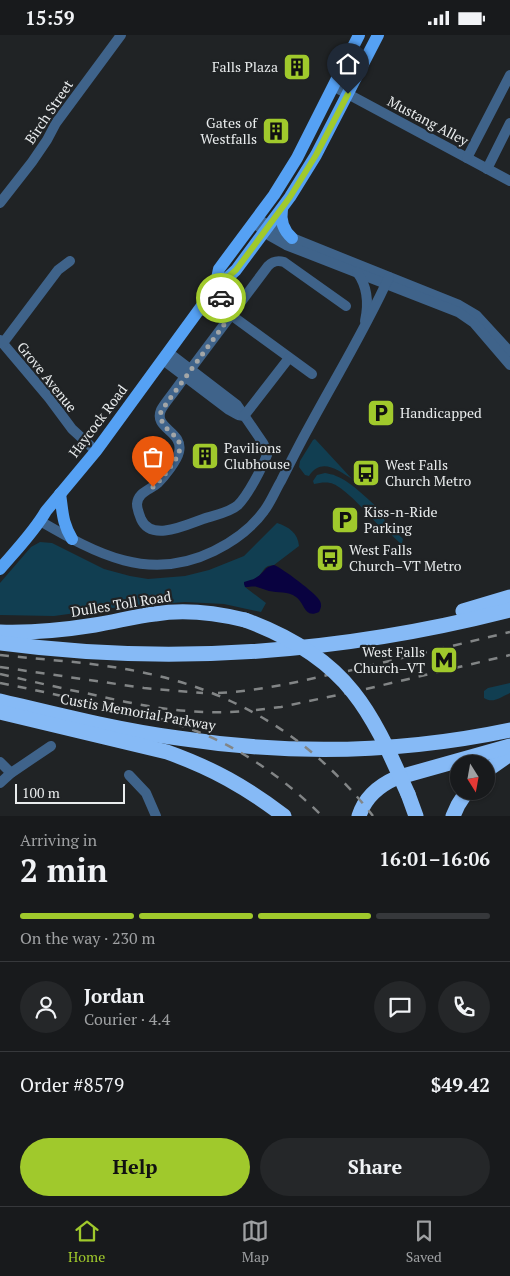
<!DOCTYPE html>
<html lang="en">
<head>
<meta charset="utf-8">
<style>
	body { margin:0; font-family:"PT Serif",serif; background:#252729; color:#f1f3f6; height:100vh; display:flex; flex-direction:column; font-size:19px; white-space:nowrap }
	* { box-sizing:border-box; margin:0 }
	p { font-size:16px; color:#9fa1a3 }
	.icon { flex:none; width:28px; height:28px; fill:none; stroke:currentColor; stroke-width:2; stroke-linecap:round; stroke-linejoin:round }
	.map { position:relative; height:781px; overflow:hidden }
	.panel { display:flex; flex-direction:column; background:#181a1c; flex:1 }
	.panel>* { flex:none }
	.needle { width:32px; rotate:169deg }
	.fabs { position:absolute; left:450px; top:720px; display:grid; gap:10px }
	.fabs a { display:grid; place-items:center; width:45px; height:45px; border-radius:50%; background:#181a1c; box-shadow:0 1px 4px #0004,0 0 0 1px #36383b; font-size:25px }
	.scale { position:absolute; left:15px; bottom:12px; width:110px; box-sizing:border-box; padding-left:5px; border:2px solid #e9eced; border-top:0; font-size:14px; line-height:18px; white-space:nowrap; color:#e9eced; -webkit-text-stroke:4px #202325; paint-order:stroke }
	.pin { position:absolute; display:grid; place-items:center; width:42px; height:42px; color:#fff; margin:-51px -21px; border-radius:50% 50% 50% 0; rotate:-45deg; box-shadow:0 0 5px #0007 }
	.pin .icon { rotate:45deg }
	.courier { position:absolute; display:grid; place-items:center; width:50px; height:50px; margin:-25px; border:4px solid #a0c92c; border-radius:50%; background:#fff; color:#222; box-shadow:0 1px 6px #0007 }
	.head em { font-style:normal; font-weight:700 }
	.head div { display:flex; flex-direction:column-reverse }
	.head { display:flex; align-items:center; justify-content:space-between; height:85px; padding:0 20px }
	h1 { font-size:32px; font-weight:700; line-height:38px }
	.bar { display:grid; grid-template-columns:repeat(4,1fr); gap:8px 5px; align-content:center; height:60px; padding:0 20px }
	.bar i { height:6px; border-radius:4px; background:#36383b }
	.bar .selected { background:#a0c92c }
	.bar p { grid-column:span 4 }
	.line { display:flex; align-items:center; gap:12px; padding:0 20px; border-top:1px solid #36383b }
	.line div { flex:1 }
	.round { display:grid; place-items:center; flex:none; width:52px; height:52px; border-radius:26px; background:#252729 }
	.cta { display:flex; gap:10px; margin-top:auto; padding:10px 20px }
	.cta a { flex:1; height:58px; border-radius:30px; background:#a0c92c; color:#111; font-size:20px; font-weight:700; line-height:58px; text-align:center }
	.cta a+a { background:#252729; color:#f1f3f6 }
	.status { display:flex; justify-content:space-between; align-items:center; height:35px; padding:0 25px; background:#181a1c; direction:ltr }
	.status svg { height:14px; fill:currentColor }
	.tab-bar { display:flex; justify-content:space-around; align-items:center; height:70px; border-top:1px solid #36383b; background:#181a1c; font-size:14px; color:#9fa1a3 }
	.tab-bar a { display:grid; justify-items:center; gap:2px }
	.tab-bar .selected { color:#a0c92c }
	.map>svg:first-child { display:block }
	.green { fill:#113e51 }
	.water { fill:#090240 }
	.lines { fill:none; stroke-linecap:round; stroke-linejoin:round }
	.minor { stroke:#3f638a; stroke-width:10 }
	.major { stroke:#55a1f4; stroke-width:12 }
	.highway { stroke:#86baf6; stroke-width:15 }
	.rail { stroke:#828586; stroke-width:2.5; stroke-dasharray:9 9; stroke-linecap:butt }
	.highway-bridge { stroke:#86baf6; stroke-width:15 }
	.done { stroke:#a3a6a7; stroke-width:5; stroke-dasharray:0 9 }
	.route { stroke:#a0c92c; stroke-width:6 }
	.labels { text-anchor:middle; stroke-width:4.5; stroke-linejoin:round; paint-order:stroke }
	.poi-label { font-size:14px; fill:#e9eced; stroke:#202325; text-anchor:start }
	.street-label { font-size:14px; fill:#e9eced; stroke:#202325 }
</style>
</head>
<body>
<div class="status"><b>15:59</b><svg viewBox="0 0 49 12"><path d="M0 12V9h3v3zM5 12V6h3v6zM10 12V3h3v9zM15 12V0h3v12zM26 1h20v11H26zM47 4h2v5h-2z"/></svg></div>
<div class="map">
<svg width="510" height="781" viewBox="0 0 510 781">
	<rect width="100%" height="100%" fill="#202325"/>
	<g class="green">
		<path d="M315,404L352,444C338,435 321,422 309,441L305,440L299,432L300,426L313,405Z"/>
		<path d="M325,438C328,439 333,439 336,441C351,446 373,469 385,480L384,485L403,504L402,508H400L386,495L384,496C373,485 344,450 330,448C325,447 319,448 314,449L313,446L317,440Z"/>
		<path d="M277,488C289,492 298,498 299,511L274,530L268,531L265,533L259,541L253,545L245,552L266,568L261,577L224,569L185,567L120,572L54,581L0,580V548L31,512L40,507L52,508L104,534L130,541L148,544L185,541L209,535L244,521Z"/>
		<path d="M510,648V658C501,662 493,669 484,663V656L488,653Z"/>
	</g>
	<path class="water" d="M274,530C282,533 317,559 320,566C322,570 321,573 319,577C304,584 305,568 296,562C288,556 278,558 269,556C265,555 261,553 257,552C254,551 250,552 245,552L244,549V547C249,545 253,545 257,542C265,537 264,532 274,530Z"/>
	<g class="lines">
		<g class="minor">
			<path d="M333,51L510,146"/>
			<path d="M467,123L510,40"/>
			<path d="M487,134L510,88"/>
			<path d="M0,168L32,127L47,105L56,88L121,0"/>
			<path d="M263,187L276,195L292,203L459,270L476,280L510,317"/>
			<path d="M259,192L270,201L286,210L458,277L474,288L510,330"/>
			<path d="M357,237C368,252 369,268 365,286"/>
			<path d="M215,253C221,262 224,271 230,279"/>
			<path d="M198,276L219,275L231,280L312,339"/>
			<path d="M0,305L49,363L72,394L96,416"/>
			<path d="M3,308L58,235L70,226"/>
			<path d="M244,381L238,380L229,375L167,328L164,323L173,321L237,370L263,408L267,416V420C262,433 248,460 238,470C229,478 214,480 203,484C186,490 151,507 141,484C139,479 137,474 137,469C138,457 150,455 158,448C164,442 177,426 179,417C184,396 153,394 161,375C163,371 167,366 170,362C177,353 183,344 190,335L268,231C273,226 277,225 284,227L346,271"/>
			<path d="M244,381L289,323"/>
			<path d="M40,486C97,519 149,548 214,516C234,506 251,494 264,476C271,467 275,456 281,446C290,428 299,410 309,392C336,342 366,293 389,242"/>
			<path d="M0,727L11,738"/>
			<path d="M129,740L146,758L156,781"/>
			<path d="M0,748L11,738L51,711"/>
		</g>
		<g class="major">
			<path d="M282,174C280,186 283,195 292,203"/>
			<path d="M215,253L219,234L274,160L297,123L359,0"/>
			<path d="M60,459C63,478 62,487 72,504"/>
			<path d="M0,534C16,515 34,497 46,476L96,416L212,257L236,235L290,162L316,120L378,0"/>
		</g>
		<g class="highway">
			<path d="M463,576L510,562"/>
			<path d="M0,597C32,598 64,595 95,590C115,587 135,581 155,579C185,574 216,578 245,585"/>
			<path d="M0,608C172,631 342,618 510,575"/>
			<path d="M0,666C59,680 118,695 178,703C288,720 401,718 510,695"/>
			<path d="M0,677L167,717C212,733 246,752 284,781"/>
			<path d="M486,736L510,719"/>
			<path d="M408,759L416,781"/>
			<path d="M359,781C365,762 378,751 396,743L510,711"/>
			<path d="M453,781L458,770L467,756"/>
		</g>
		<g class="rail">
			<path d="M0,620C45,625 91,627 136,636C234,655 311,702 373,781"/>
			<path d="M0,632L144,653L203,658"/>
			<path d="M348,636L510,597"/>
			<path d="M0,639C30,646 60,653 90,659C141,671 193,681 246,676"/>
			<path d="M0,648C31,654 62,661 93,668C128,675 163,683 196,696C243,714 287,746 322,781"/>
			<path d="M366,654L510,620"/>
			<path d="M218,658C257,656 294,648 332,639"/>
			<path d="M256,675L281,672L347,658"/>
		</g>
		<path class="highway-bridge" d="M245,585C286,600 326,623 353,657C377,687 392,724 408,759"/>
	</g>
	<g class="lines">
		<path class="done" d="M153,452C160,446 166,438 171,431C197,397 157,402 161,376L231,280L224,270L221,263"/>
		<path class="route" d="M221,263L215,253L236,235L290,162L316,120L348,59"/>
	</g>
	<defs>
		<g id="building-square" transform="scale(1.4375)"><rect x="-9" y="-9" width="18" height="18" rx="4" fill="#a0c92c" stroke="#202325"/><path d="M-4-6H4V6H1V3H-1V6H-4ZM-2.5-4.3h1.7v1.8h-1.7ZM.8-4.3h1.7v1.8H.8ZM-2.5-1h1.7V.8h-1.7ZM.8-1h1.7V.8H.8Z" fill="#111"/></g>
		<g id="parking-square" transform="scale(1.4375)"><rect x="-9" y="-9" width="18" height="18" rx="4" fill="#a0c92c" stroke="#202325"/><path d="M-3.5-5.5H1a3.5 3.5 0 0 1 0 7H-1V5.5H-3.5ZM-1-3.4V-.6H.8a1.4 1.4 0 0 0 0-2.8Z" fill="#111"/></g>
		<g id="bus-square" transform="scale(1.4375)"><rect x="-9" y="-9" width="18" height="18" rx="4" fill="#a0c92c" stroke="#202325"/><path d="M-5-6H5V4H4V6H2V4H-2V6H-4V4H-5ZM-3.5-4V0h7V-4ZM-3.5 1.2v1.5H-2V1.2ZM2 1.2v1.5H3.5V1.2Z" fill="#111"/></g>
		<g id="metro-square" transform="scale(1.4375)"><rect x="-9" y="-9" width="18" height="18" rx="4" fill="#a0c92c" stroke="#202325"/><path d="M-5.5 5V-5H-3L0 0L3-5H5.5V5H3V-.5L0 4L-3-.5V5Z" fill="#111"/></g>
	</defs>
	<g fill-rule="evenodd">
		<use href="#building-square" x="297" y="32"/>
		<use href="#building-square" x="276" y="96"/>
		<use href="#parking-square" x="381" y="378"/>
		<use href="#building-square" x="205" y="421"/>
		<use href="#bus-square" x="366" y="438"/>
		<use href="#parking-square" x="345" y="485"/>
		<use href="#bus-square" x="330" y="523"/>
		<use href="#metro-square" x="444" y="625"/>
	</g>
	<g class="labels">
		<g class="poi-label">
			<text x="278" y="37" text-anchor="end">Falls Plaza</text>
			<text x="257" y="93" text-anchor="end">Gates of<tspan x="257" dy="16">Westfalls</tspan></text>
			<text x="400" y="383">Handicapped</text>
			<text x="224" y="418">Pavilions<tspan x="224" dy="16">Clubhouse</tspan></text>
			<text x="385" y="435">West Falls<tspan x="385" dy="16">Church Metro</tspan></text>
			<text x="364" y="482">Kiss-n-Ride<tspan x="364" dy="16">Parking</tspan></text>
			<text x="349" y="520">West Falls<tspan x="349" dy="16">Church–VT Metro</tspan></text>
			<text x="425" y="622" text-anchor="end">West Falls<tspan x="425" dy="16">Church–VT</tspan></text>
		</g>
		<g class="street-label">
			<text transform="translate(49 77) rotate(-56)" y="5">Birch Street</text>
			<text transform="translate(428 86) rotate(28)" y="5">Mustang Alley</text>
			<text transform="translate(47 342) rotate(51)" y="5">Grove Avenue</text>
			<text transform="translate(98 386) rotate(-53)" y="5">Haycock Road</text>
			<text transform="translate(121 569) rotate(-9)" y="5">Dulles Toll Road</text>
			<text transform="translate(138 677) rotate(10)" y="5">Custis Memorial Parkway</text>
		</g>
	</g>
</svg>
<div class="fabs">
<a><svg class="needle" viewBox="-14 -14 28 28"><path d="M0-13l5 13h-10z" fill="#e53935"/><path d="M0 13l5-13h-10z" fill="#9fa1a3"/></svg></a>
</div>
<div class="scale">100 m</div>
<div class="pin" style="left:153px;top:452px;background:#ea580c"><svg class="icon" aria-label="bag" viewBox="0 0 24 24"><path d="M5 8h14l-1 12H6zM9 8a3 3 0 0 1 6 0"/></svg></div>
<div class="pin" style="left:348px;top:59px;background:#1f2937"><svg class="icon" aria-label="home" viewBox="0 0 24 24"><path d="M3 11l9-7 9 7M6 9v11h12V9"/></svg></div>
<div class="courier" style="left:221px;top:263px"><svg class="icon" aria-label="car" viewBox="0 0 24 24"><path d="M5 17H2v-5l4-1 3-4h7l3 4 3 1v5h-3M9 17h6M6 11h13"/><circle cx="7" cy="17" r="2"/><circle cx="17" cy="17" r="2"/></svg></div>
</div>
<section class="panel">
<div class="head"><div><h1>2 min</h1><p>Arriving in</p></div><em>16:01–16:06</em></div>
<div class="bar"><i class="selected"></i><i class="selected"></i><i class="selected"></i><i></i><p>On the way · 230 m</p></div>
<div class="line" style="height:90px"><a class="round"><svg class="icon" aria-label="person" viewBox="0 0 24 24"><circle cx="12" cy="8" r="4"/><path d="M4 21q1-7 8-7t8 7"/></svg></a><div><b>Jordan</b><p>Courier · 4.4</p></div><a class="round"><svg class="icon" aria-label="chat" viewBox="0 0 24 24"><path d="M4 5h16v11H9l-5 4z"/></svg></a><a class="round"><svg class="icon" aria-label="phone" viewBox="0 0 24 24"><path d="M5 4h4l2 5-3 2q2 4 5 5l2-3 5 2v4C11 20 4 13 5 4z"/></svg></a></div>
<div class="line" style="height:65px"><div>Order #8579</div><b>$49.42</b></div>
<div class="cta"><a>Help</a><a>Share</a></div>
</section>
<nav class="tab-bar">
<a class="selected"><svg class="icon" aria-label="home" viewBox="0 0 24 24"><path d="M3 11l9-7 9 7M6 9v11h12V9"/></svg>Home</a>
<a><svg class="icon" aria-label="map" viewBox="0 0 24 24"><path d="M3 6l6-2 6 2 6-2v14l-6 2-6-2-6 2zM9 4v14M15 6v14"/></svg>Map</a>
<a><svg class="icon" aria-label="saved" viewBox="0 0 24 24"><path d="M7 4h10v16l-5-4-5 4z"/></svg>Saved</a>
</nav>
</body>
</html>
